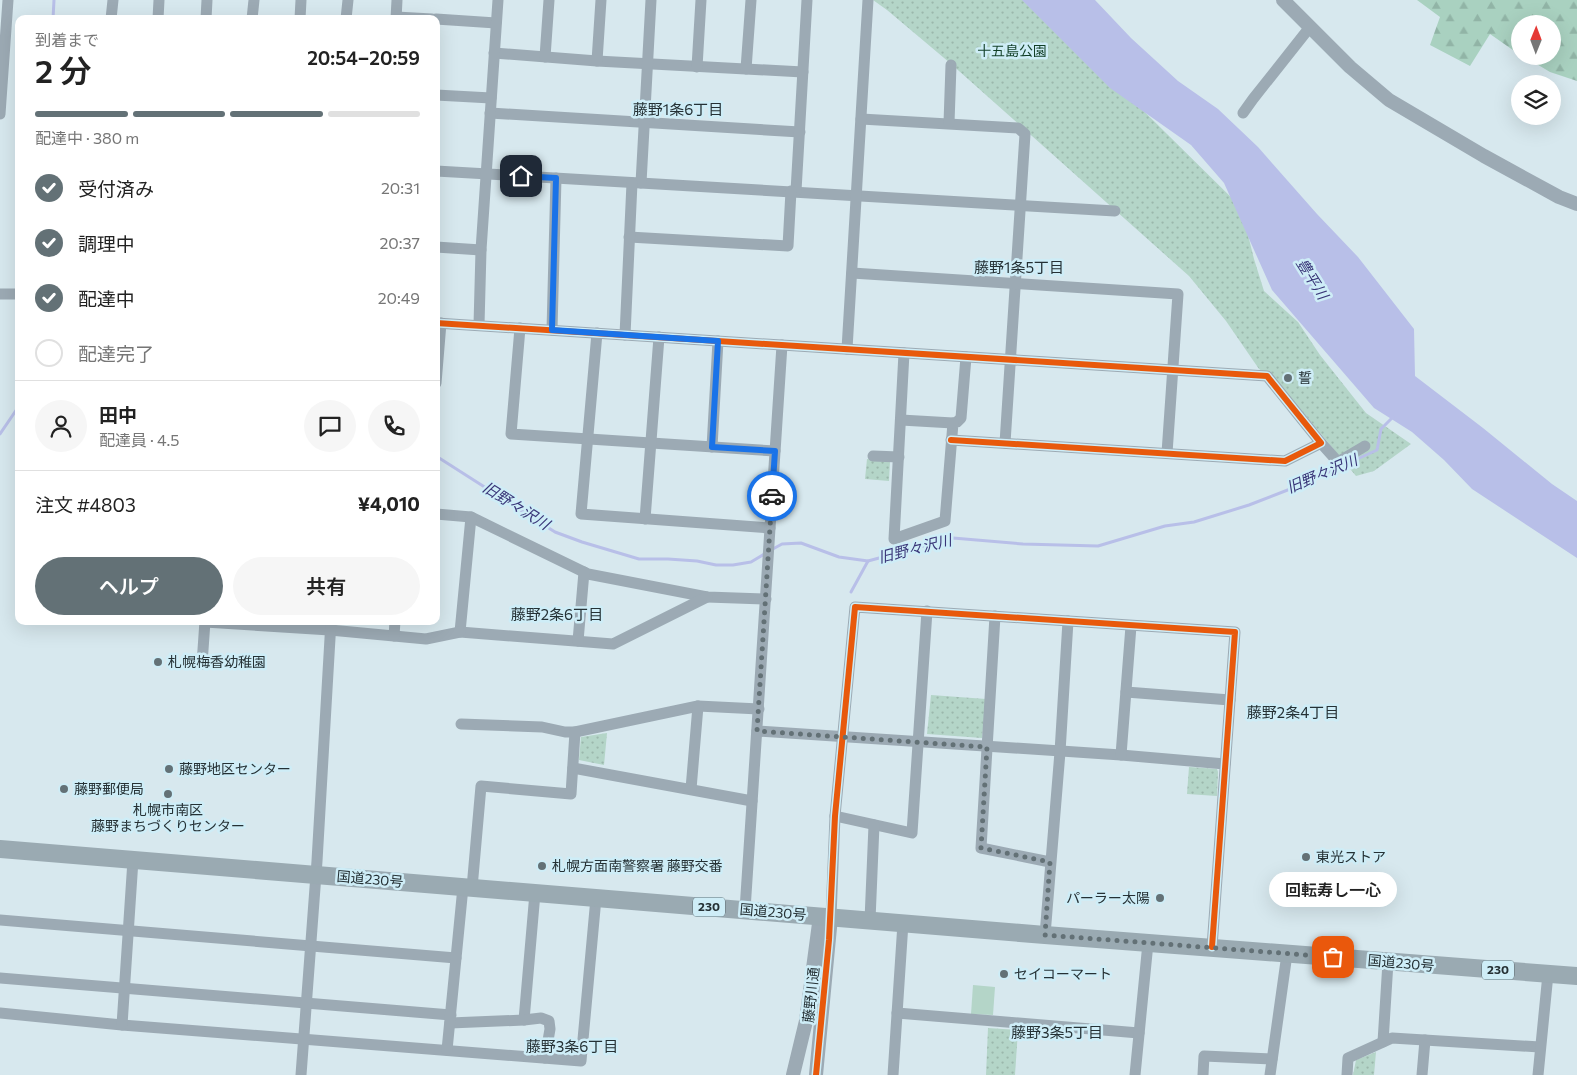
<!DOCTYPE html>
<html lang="ja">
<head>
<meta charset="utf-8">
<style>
	body { margin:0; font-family:Commissioner,"Noto Sans JP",sans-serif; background:#f6f6f6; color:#222; height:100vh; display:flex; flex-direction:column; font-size:19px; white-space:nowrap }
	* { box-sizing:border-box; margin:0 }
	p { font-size:16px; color:#767676 }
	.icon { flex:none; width:28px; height:28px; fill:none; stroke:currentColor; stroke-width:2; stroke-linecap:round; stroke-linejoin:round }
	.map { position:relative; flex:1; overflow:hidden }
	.panel { position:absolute; left:15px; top:15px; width:425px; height:610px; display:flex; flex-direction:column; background:#fff; border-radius:10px; box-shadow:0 5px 20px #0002 }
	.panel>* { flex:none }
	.needle { width:32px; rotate:1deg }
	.fabs { position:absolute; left:1511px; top:15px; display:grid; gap:10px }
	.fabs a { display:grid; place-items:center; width:50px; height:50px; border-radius:50%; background:#fff; box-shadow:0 5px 20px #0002; font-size:25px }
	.pin { position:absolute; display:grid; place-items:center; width:42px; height:42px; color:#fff; margin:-21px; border-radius:10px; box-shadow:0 2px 8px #0006 }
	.courier { position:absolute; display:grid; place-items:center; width:50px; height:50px; margin:-25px; border:4px solid #1a73e8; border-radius:50%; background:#fff; color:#222; box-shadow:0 1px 6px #0007 }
	.bubble { position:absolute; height:35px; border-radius:18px; background:#fff; box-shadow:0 5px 20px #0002; font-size:16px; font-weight:600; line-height:35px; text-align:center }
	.summary em { font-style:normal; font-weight:600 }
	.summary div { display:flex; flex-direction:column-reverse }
	.summary { display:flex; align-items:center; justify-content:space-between; height:85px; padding:0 20px }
	h1 { font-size:32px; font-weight:600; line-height:38px }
	.bar { display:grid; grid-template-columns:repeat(4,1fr); gap:8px 5px; align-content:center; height:60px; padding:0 20px }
	.bar i { height:6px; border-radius:4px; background:#e0e0e0 }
	.bar .current { background:#637176 }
	.bar p { grid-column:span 4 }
	.line { display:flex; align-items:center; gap:12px; padding:0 20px; border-top:1px solid #e0e0e0 }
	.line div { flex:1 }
	.round { display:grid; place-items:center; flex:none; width:52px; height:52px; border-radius:26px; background:#f6f6f6 }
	ol { padding:0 20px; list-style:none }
	li { display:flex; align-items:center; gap:15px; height:55px }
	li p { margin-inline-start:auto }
	li .icon { padding:5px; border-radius:50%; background:#637176; color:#fff; stroke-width:4 }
	li:last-child { color:#767676 }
	li i { width:28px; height:28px; border:2px solid #e0e0e0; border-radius:50% }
	.action { display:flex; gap:10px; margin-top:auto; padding:10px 20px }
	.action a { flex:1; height:58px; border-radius:30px; background:#637176; color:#fff; font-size:20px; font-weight:600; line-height:58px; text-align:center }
	.action a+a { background:#f6f6f6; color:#222 }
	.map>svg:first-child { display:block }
	.forest { fill:url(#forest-firs) }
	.park { fill:url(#park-dots) }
	.pitch { fill:#b4d5c8 }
	.water { fill:#b8bfe8 }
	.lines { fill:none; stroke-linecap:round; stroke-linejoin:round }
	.stream { stroke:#b8bfe8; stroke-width:3 }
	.minor { stroke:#9caab4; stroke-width:11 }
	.tertiary { stroke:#9caab4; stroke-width:14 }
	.trunk { stroke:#9aaab2; stroke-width:18 }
	.cycleway-casing { stroke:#ceedf7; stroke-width:9 }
	.cycleway { stroke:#e8590c; stroke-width:6 }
	.done { stroke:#637176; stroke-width:5; stroke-dasharray:0 9 }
	.route { stroke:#1a73e8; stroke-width:6 }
	.poi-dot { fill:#637176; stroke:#ceedf7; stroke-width:2 }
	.labels { text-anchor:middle; stroke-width:5; stroke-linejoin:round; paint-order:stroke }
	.shield { fill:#ceedf7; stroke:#58696f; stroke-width:1 }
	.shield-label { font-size:12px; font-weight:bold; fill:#253135 }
	.park-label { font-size:14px; fill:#103e26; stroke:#ceedf7 }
	.poi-label { font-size:14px; fill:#253135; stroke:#ceedf7; text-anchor:start }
	.street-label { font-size:14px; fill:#253135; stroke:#ceedf7 }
	.neighbourhood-label { font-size:15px; fill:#253135; stroke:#ceedf7 }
	.water-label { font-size:15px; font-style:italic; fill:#393678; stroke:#ceedf7 }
</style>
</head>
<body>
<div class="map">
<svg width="1577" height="1075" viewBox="0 0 1577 1075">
	<defs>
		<pattern id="forest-firs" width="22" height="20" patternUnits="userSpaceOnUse" patternTransform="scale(1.25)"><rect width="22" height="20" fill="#a9d1c0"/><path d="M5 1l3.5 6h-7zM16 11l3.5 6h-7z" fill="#91b4a6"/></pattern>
		<pattern id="park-dots" width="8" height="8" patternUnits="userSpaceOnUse" patternTransform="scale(1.25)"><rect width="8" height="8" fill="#b4d5c8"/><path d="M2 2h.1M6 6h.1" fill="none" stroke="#9bb7ac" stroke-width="1.8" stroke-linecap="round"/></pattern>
	</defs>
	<rect width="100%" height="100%" fill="#d7e8ee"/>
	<path class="forest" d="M1417,0H1577V81L1550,72L1523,56H1552V24H1520V55L1490,34L1470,66L1430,45L1440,17Z"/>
	<g class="park">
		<path d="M873,0H1034L1093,61L1241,207L1254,259L1264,291L1298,322L1320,355L1366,413L1411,444L1374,471L1356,476L1276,380L1259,369L1226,321L1189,276L950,63L887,10Z"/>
		<path d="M867,459L890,461L889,481L865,479Z"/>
		<path d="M931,695L986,699L982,738L927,734Z"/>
		<path d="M607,733L604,765L579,760L581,737Z"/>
		<path d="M1189,767L1217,769L1218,772L1217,796L1187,794Z"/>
		<path d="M988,1028L1018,1030L1015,1075H986Z"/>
		<path d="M1376,1052L1374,1075H1353L1356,1060Z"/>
	</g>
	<path class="pitch" d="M973,985L995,987L993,1015L971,1014Z"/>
	<path class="water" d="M1022,0H1095L1131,38L1178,81L1218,109L1258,147L1317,214L1358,257L1414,329L1415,376L1483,428L1552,484L1577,501V558L1472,489L1444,460L1412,432L1374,408L1272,290L1224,183L1191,145L1110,88Z"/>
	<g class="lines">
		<g class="stream">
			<path d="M53,19L54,0"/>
			<path d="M0,434L19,406"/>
			<path d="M436,456L555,532L582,542L639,559H668L697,561L716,565H733L751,562L766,553"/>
			<path d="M771,550L782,544L801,543L839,557L868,561L953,538L1023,544L1098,546L1165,526L1194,522L1249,505L1303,484L1377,450L1381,429L1393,417"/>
			<path d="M851,592L868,561"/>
		</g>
		<g class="minor">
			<path d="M396,17L432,19"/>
			<path d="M111,19L113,0"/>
			<path d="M158,19L159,0"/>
			<path d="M206,19L207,0"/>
			<path d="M252,19L254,0"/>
			<path d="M300,19L301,0"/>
			<path d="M346,19L348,0"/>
			<path d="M396,19L397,0"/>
			<path d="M436,19L496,23"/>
			<path d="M494,53L597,61L803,72"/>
			<path d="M545,57L549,0"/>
			<path d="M597,61L601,0"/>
			<path d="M697,67L701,0"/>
			<path d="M746,69L751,0"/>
			<path d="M436,95L491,98"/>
			<path d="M490,113L800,132"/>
			<path d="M1243,113L1253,99L1310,27"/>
			<path d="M0,114L8,0"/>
			<path d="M861,119L1018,128L1025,134L1005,443"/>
			<path d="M949,123L951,65"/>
			<path d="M436,171L1115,211"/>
			<path d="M641,183L651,0"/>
			<path d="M796,191L807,0"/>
			<path d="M629,237L788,246L791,191"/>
			<path d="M436,247L481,250"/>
			<path d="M852,273L1178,294L1167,453"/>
			<path d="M0,294H19"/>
			<path d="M436,323L1267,376L1321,443L1285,461L951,440"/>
			<path d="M479,325L481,250L498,0"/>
			<path d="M520,328L511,434L775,451"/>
			<path d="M552,330L556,178"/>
			<path d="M597,333L581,514L770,528"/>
			<path d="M625,335L632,183"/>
			<path d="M847,349L868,0"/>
			<path d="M904,353L894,539L945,521L953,423L957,422L961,418L966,357"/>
			<path d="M436,383L441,323"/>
			<path d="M901,420L953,423"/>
			<path d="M1321,443L1338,462L1365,446"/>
			<path d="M712,447L718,341"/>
			<path d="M873,456L899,457"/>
			<path d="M436,514L471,517L588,574L707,597L766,599"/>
			<path d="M471,517L460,632L613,644L707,597"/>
			<path d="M645,519L659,337"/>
			<path d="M995,616L981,848L1050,862"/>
			<path d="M205,622L330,630L426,639L460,632"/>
			<path d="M394,636L395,621"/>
			<path d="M578,641L584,572"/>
			<path d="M202,664L205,621"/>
			<path d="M1126,692L1230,700"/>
			<path d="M461,724L542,727L565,732H575L698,706L759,709"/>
			<path d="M757,731L1121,755L1225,764"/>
			<path d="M1121,755L1131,626"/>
			<path d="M573,768L752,801"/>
			<path d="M691,789L698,706"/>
			<path d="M835,816L912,833L927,611"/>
			<path d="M472,888L481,786L571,794L575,732"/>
			<path d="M745,910L782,345"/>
			<path d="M831,917L835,816L855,607L1235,632L1212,947"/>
			<path d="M0,920L456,958"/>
			<path d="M870,920L874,825"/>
			<path d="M1045,935L1060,752L1068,621"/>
			<path d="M0,978L451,1015"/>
			<path d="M0,1013L122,1025L581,1061L596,898"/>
			<path d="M897,1013L1139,1033"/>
			<path d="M524,1020L535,893"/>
			<path d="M450,1023L524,1020L541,1018L549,1021L550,1029L545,1058"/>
			<path d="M122,1025L133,860"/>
			<path d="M1383,1042L1388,962"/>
			<path d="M447,1050L463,887"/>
			<path d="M301,1075L317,861L331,621"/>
			<path d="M893,1075L903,923"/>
			<path d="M1135,1075L1148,943"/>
			<path d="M1203,1075L1204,1056L1272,1059"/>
			<path d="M1270,1075L1287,954"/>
			<path d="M1347,1075L1348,1058L1392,1038L1540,1047"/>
			<path d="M1422,1075L1425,1040"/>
			<path d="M1538,1075L1548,974"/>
		</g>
		<g class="tertiary">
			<path d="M1283,0L1350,67L1389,100L1484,156L1559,197L1577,204"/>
			<path d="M793,1075L806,1021L820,916"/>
			<path d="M816,1075L831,917"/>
		</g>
		<path class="trunk" d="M0,849L1045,935L1577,976"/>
		<g class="cycleway-casing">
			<g id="cycleway">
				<path d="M436,323L1267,376L1321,443L1285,461L951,440"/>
				<path d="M816,1075L829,940L835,816L855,607L1235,632L1212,947"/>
			</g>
		</g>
		<use href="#cycleway" class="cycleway"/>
	</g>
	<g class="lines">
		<path class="done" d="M772,496L757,731L987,747L981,848L1050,862L1045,935L1333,957"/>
		<path class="route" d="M521,176L556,178L552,330L718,341L712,447L775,451L772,496"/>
	</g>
	<g class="poi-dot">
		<circle cx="1288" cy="378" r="5"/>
		<circle cx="158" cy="662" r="5"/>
		<circle cx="169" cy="769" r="5"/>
		<circle cx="64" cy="789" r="5"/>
		<circle cx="168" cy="794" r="5"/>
		<circle cx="1306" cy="857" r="5"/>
		<circle cx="542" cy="866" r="5"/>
		<circle cx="1160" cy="898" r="5"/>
		<circle cx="1004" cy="974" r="5"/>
	</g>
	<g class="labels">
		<g class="shield">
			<rect x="693" y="897.5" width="32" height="19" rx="4"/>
			<rect x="1482" y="960.5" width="32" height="19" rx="4"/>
		</g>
		<g class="shield-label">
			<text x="709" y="911">230</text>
			<text x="1498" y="974">230</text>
		</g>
		<g class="park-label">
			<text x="1012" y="56">十五島公園</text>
		</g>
		<g class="poi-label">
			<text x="1298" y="383">誓</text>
			<text x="168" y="667">札幌梅香幼稚園</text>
			<text x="179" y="774">藤野地区センター</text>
			<text x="74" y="794">藤野郵便局</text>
			<text x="168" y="815" text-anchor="middle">札幌市南区<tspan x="168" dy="16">藤野まちづくりセンター</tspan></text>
			<text x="1316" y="862">東光ストア</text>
			<text x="552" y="871">札幌方面南警察署 藤野交番</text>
			<text x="1150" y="903" text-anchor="end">パーラー太陽</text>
			<text x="1014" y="979">セイコーマート</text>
		</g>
		<g class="street-label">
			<text transform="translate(370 879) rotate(5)" y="5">国道230号</text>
			<text transform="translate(773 912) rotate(5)" y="5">国道230号</text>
			<text transform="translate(1401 963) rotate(5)" y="5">国道230号</text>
			<text transform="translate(811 995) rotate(-84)" y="5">藤野川通</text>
		</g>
		<g class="neighbourhood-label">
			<text x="678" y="115">藤野1条6丁目</text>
			<text x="1019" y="273">藤野1条5丁目</text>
			<text x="557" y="620">藤野2条6丁目</text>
			<text x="1293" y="718">藤野2条4丁目</text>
			<text x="1057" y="1038">藤野3条5丁目</text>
			<text x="572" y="1052">藤野3条6丁目</text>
		</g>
		<g class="water-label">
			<text transform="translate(1312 279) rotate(58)" y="5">豊平川</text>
			<text transform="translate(1322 474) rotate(-23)" y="5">旧野々沢川</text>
			<text transform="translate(516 506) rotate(32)" y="5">旧野々沢川</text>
			<text transform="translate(915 549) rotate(-14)" y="5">旧野々沢川</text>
		</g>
	</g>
</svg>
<div class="fabs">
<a><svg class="needle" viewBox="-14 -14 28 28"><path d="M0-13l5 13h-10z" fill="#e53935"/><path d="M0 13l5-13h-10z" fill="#767676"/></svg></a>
<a><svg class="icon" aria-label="layers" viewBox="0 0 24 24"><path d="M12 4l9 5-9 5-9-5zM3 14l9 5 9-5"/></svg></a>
</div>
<div class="pin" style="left:1333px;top:957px;background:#ea580c"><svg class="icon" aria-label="bag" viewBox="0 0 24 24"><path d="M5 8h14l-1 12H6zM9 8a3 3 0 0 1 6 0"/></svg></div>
<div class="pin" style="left:521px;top:176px;background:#1f2937"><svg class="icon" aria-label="home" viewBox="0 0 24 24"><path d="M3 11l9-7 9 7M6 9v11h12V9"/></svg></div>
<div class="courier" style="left:772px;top:496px"><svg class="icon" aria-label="car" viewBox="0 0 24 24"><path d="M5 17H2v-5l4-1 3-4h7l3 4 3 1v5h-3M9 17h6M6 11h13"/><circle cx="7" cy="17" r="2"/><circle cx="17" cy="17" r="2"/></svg></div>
<div class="bubble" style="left:1269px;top:872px;width:128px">回転寿し一心</div>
<section class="panel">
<div class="summary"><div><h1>2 分</h1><p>到着まで</p></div><em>20:54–20:59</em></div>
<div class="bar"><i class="current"></i><i class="current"></i><i class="current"></i><i></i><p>配達中 · 380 m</p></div>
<ol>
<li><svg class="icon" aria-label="check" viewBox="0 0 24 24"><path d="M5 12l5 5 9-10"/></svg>受付済み<p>20:31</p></li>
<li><svg class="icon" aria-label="check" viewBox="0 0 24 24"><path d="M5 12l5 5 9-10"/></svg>調理中<p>20:37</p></li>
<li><svg class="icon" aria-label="check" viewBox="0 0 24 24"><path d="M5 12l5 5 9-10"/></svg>配達中<p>20:49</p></li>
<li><i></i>配達完了</li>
</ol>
<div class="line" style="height:90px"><a class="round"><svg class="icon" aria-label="person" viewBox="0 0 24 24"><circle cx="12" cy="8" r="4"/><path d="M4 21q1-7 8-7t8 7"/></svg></a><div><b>田中</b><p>配達員 · 4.5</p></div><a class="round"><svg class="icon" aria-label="chat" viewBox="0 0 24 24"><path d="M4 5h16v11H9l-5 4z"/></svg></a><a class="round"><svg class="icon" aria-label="phone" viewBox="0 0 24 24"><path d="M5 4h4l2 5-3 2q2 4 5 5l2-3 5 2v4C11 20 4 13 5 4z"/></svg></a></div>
<div class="line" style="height:65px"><div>注文 #4803</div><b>¥4,010</b></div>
<div class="action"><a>ヘルプ</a><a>共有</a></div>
</section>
</div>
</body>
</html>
